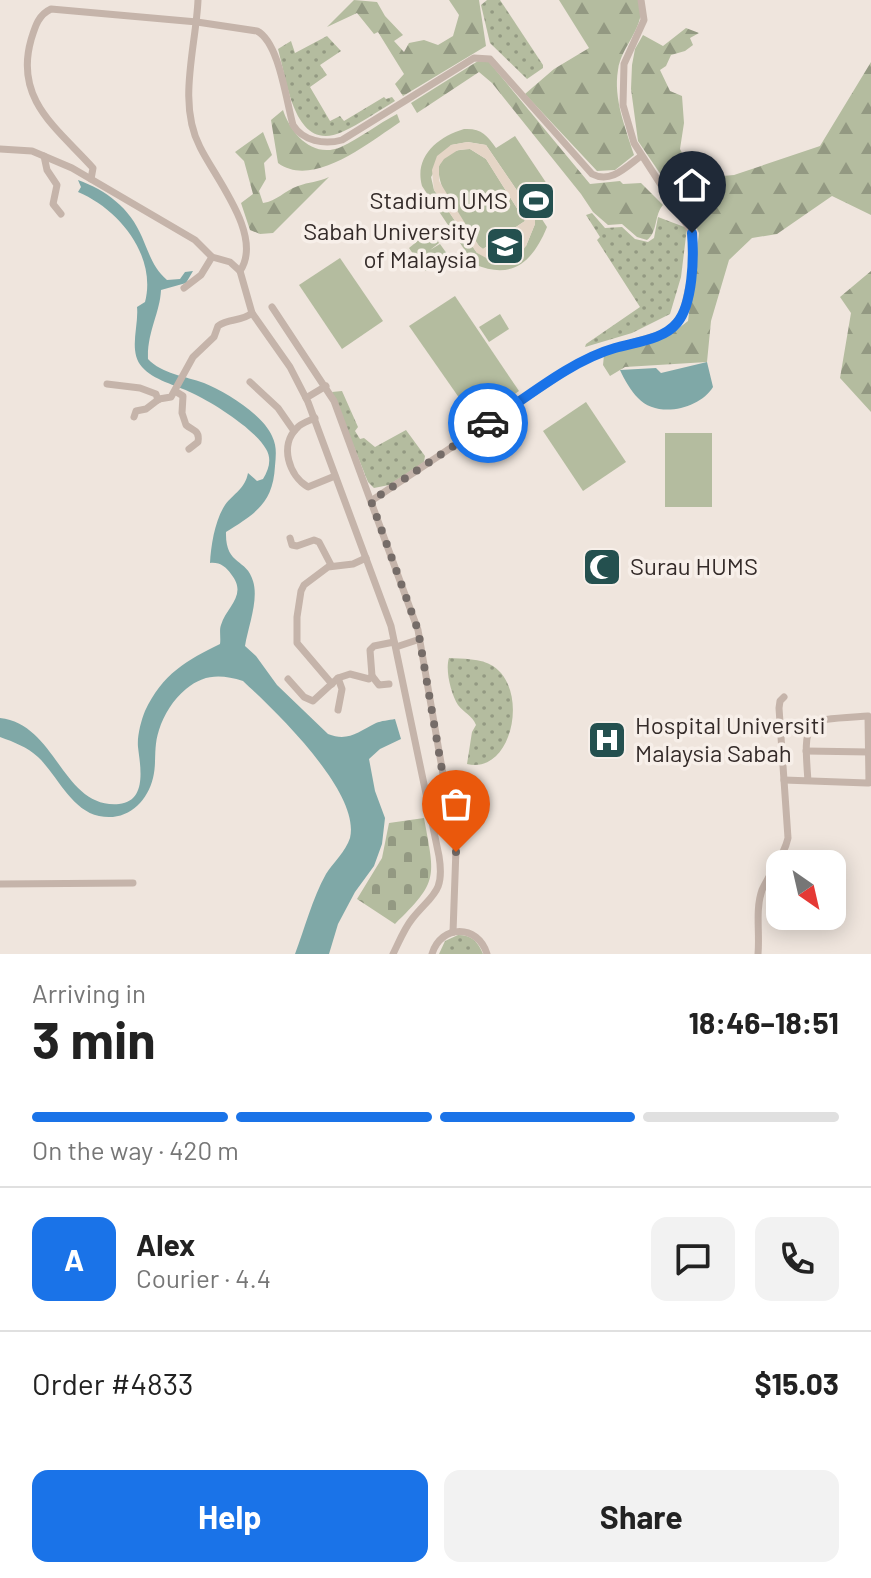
<!DOCTYPE html>
<html lang="en">
<head>
<meta charset="utf-8">
<style>
	body { margin:0; font-family:Barlow,sans-serif; background:#f2f2f2; color:#222; height:100vh; display:flex; flex-direction:column; font-size:30px; white-space:nowrap }
	* { box-sizing:border-box; margin:0 }
	p { font-size:26px; color:#767676 }
	.icon { flex:none; width:44px; height:44px; fill:none; stroke:currentColor; stroke-width:2; stroke-linecap:round; stroke-linejoin:round }
	.map { position:relative; height:954px; overflow:hidden }
	.sheet { display:flex; flex-direction:column; background:#fff; flex:1 }
	.sheet>* { flex:none }
	.needle { width:52px; rotate:146deg }
	.fabs { position:absolute; left:766px; top:850px; display:grid; gap:16px }
	.fabs a { display:grid; place-items:center; width:80px; height:80px; border-radius:16px; background:#fff; box-shadow:0 4px 20px #0003; font-size:40px }
	.pin { position:absolute; display:grid; place-items:center; width:68px; height:68px; color:#fff; margin:-82px -34px; border-radius:50% 50% 50% 0; rotate:-45deg; box-shadow:0 0 8px #0007 }
	.pin .icon { rotate:45deg }
	.courier { position:absolute; display:grid; place-items:center; width:80px; height:80px; margin:-40px; border:6px solid #1a73e8; border-radius:50%; background:#fff; color:#222; box-shadow:0 2px 10px #0007 }
	.headline em { font-style:normal; font-weight:700 }
	.headline div { display:flex; flex-direction:column-reverse }
	.headline { display:flex; align-items:center; justify-content:space-between; height:136px; padding:0 32px }
	h1 { font-size:52px; font-weight:700; line-height:60px }
	.bar { display:grid; grid-template-columns:repeat(4,1fr); gap:12px 8px; align-content:center; height:96px; padding:0 32px }
	.bar i { height:10px; border-radius:6px; background:#e0e0e0 }
	.bar .selected { background:#1a73e8 }
	.bar p { grid-column:span 4 }
	.line { display:flex; align-items:center; gap:20px; padding:0 32px; border-top:2px solid #e0e0e0 }
	.line div { flex:1 }
	.round { display:grid; place-items:center; flex:none; width:84px; height:84px; border-radius:16px; background:#f2f2f2 }
	.cta { display:flex; gap:16px; margin-top:auto; padding:16px 32px }
	.cta a { flex:1; height:92px; border-radius:16px; background:#1a73e8; color:#fff; font-size:32px; font-weight:700; line-height:92px; text-align:center }
	.cta a+a { background:#f2f2f2; color:#222 }
	.map>svg:first-child { display:block }
	.grass { fill:url(#grass-dots) }
	.forest { fill:url(#forest-firs) }
	.cemetery { fill:url(#cemetery-stones) }
	.garden { fill:#b4bc9f; fill-rule:evenodd }
	.plaza { fill:#e5d5c6; fill-rule:evenodd }
	.water { fill:#7fa8a7 }
	.lines { fill:none; stroke-linecap:round; stroke-linejoin:round }
	.minor { stroke:#c5b4aa; stroke-width:7 }
	.done { stroke:#756c68; stroke-width:8; stroke-dasharray:0 14.4 }
	.route { stroke:#1a73e8; stroke-width:10 }
	.labels { text-anchor:middle; stroke-width:7; stroke-linejoin:round; paint-order:stroke }
	.poi-label { font-size:24px; fill:#342b29; stroke:#f7efe9; text-anchor:end }
</style>
</head>
<body>
<div class="map">
<svg width="871" height="954" viewBox="0 0 871 954">
	<defs>
		<pattern id="grass-dots" width="8" height="8" patternUnits="userSpaceOnUse" patternTransform="scale(2)"><rect width="8" height="8" fill="#b4bc9f"/><path d="M2 2h.1M6 6h.1" fill="none" stroke="#939982" stroke-width="1.8" stroke-linecap="round"/></pattern>
		<pattern id="forest-firs" width="22" height="20" patternUnits="userSpaceOnUse" patternTransform="scale(2)"><rect width="22" height="20" fill="#b4bc9f"/><path d="M5 1l3.5 6h-7zM16 11l3.5 6h-7z" fill="#939982"/></pattern>
		<pattern id="cemetery-stones" width="16" height="16" patternUnits="userSpaceOnUse" patternTransform="scale(2)"><rect width="16" height="16" fill="#b4bc9f"/><path d="M2 7V4a2 2 0 0 1 4 0v3zM10 15v-3a2 2 0 0 1 4 0v3z" fill="#939982"/></pattern>
	</defs>
	<rect width="100%" height="100%" fill="#efe5dd"/>
	<g class="grass">
		<path d="M487,0H500L543,65V68L527,79L490,43L481,5Z"/>
		<path d="M327,36L341,51L320,65L327,75L310,87L330,121L340,116L344,121L384,97L386,99L392,97L395,101C378,111 360,124 342,132C294,154 287,80 278,49L291,41L295,53Z"/>
		<path d="M592,213L605,228L622,227L635,239L648,242L654,238L658,217L687,228L681,277L670,314L632,333L585,347L586,344L640,307L597,240L600,237L586,215Z"/>
		<path d="M342,391L358,427L355,431L360,439L364,438L375,447L406,430L425,456L424,462L389,485L374,488L368,482L332,392Z"/>
		<path d="M449,658C462,659 481,658 493,666C530,690 512,775 467,764L472,732L476,725C472,715 464,713 458,705C451,694 445,670 449,658Z"/>
		<path d="M458,935C472,935 478,942 483,954H439L445,941Z"/>
	</g>
	<g class="forest">
		<path d="M354,0L377,2L385,16L403,35L394,41L404,52L409,43L424,40L438,45L453,36L459,15L449,0H479L486,46L403,96L395,84L404,74L378,32L374,34L357,13L327,27Z"/>
		<path d="M559,0H640C647,26 621,46 618,70C613,99 626,129 634,155L615,170L597,171L525,94L554,69L589,48Z"/>
		<path d="M686,28L699,33L690,38L693,45L685,51L671,55L666,66L660,70L670,91L682,96L684,123L680,149L694,177L678,200L638,141L631,89L632,65L635,49L643,35L663,46Z"/>
		<path d="M478,61L489,62L590,184L620,181L623,184L641,183L663,205C654,215 658,232 647,240L637,237L622,224L608,225L593,212L581,194L492,83L479,72L417,113L411,103Z"/>
		<path d="M871,62V215L832,196L777,234L752,238L729,260L711,321L707,362L625,367L610,376L603,365L604,355L670,335L688,321L699,233L682,200L699,178L734,175L820,146Z"/>
		<path d="M283,110C291,134 313,159 341,147C360,138 378,124 397,114L400,122C370,142 313,189 278,163L271,120Z"/>
		<path d="M263,132L272,155L264,163L266,179L259,191L263,203C277,201 284,191 298,186C309,182 318,182 329,177L273,233L260,234L250,230L241,203L253,194L244,161L235,152Z"/>
		<path d="M871,271V412L840,378L851,313L840,297Z"/>
	</g>
	<path class="cemetery" d="M424,818C435,878 439,881 395,924L357,899L382,858L389,823Z"/>
	<g class="garden">
		<path d="M464,129C481,128 487,135 496,148L515,136L555,196L536,210L547,227C533,261 513,281 474,264L422,186C414,157 437,137 464,129ZM468,142L486,145L535,217V224L526,246L477,253L434,190L431,177L451,145Z"/>
		<path d="M470,149L486,159L525,221L483,249L479,246C462,221 403,151 470,149Z"/>
		<path d="M431,230L439,243L430,250L440,244L450,258L425,271L409,248Z"/>
		<path d="M340,258L383,321L342,349L299,285Z"/>
		<path d="M455,296L519,391L476,422L409,326Z"/>
		<path d="M500,314L509,329L489,342L479,327Z"/>
		<path d="M586,402L626,462L583,491L543,431Z"/>
		<rect x="665" y="433" width="47" height="74"/>
	</g>
	<path class="plaza" d="M467,142L486,145L535,217V224L526,246L520,254L508,260H490L477,253L434,190L432,170L437,156L451,145ZM470,149L486,159L525,221L483,249L479,246L439,181V166L444,159L458,150Z"/>
	<g class="water">
		<path d="M78,180C106,190 130,208 142,237C149,253 153,268 167,280L180,279L185,272L193,271L186,283L161,290C160,313 147,332 148,359C162,374 185,376 204,383C225,391 263,415 272,436C277,446 276,455 275,466C273,503 256,513 226,532C225,566 247,558 253,581C259,600 248,627 245,646L256,656L277,685L328,734C348,742 358,732 376,723C381,721 389,720 395,719L401,739L380,749L369,759L375,791L385,818L382,844L374,866L355,892L338,924L329,954H295C305,928 312,899 326,874C333,863 346,851 350,838C361,792 274,710 243,681C221,674 204,674 186,689C173,700 164,714 159,730C153,748 157,762 153,778C147,803 126,822 99,816C71,810 57,775 38,757C27,747 14,742 0,737V718C57,724 62,809 119,804C148,801 140,765 138,747C137,736 141,721 145,711C162,674 187,660 220,644C221,638 219,630 221,625C227,606 248,595 231,574C226,567 220,562 210,563C211,545 215,520 225,505C234,493 245,489 248,473L257,481L263,479C269,469 272,459 266,449C256,430 212,402 192,393C176,385 153,380 142,367C128,351 139,326 137,307L145,302C157,256 119,209 78,192L81,187Z"/>
		<path d="M707,362L713,387C700,409 657,419 638,398C631,391 624,379 620,370L656,368L661,373Z"/>
	</g>
	<g class="lines">
		<g class="minor">
			<path d="M198,0C196,47 177,103 200,147C215,178 264,236 240,271"/>
			<path d="M0,149L32,151L72,168L195,240L212,257L230,262L240,271L252,313L290,367L308,402L391,626L439,856C445,893 432,894 412,919C404,929 399,942 393,954"/>
			<path d="M44,156L47,170L57,185L53,204L61,214"/>
			<path d="M91,179L93,168C58,129 14,100 31,40C35,27 38,15 51,9L197,22L257,31C279,42 286,100 293,125C303,141 324,145 342,140L474,58L490,59L592,174C611,184 626,167 641,156"/>
			<path d="M184,288L201,275L212,257"/>
			<path d="M272,307L334,401L418,630L456,849L453,932"/>
			<path d="M250,382L278,408L294,431"/>
			<path d="M107,384L140,388L156,394L158,400"/>
			<path d="M175,391L183,396L182,413L186,425C193,431 200,430 198,442L189,449"/>
			<path d="M306,398L326,386"/>
			<path d="M134,417L136,411L146,409L159,399L171,397L193,357L214,337L218,326C229,318 241,322 252,313"/>
			<path d="M315,418C309,421 301,423 297,428C279,445 289,476 308,487L335,476"/>
			<path d="M371,501L574,366L603,351L668,332L683,313L691,277L694,257L692,233L634,143L623,105L624,64L644,20L641,0"/>
			<path d="M290,538L292,545L297,546L314,540L319,542L331,565"/>
			<path d="M396,647L420,639"/>
			<path d="M372,676L379,685L389,684"/>
			<path d="M288,679L304,697L313,701L338,678L350,674L369,679L372,676L370,650L374,646L394,642"/>
			<path d="M332,684L297,643V617L301,591L304,585L328,567L353,564L366,558"/>
			<path d="M338,710L342,689L338,678"/>
			<path d="M806,751L869,752"/>
			<path d="M784,780L867,783H869L868,716C805,720 803,716 808,781"/>
			<path d="M0,884L133,883"/>
			<path d="M432,954C441,924 478,924 487,954"/>
			<path d="M758,954C760,933 755,910 762,890C770,872 784,857 788,838L779,708L780,701L784,697"/>
		</g>
	</g>
	<g class="lines">
		<path class="done" d="M456,852L418,630L371,501L488,423"/>
		<path class="route" d="M488,423C526,398 572,360 615,348C635,342 663,340 677,323C693,304 694,257 692,233"/>
	</g>
	<defs>
		<g id="stadium-square" transform="scale(2)"><rect x="-9" y="-9" width="18" height="18" rx="4" fill="#24504f" stroke="#f7efe9"/><path d="M0-5a6.5 5 0 1 0 0 10a6.5 5 0 1 0 0-10ZM-3.5-1.8h7v3.6h-7Z" fill="#fff"/></g>
		<g id="university-square" transform="scale(2)"><rect x="-9" y="-9" width="18" height="18" rx="4" fill="#24504f" stroke="#f7efe9"/><path d="M0-5L7-2L0 1L-7-2ZM-4 1L0 2.5L4 1V4Q0 6-4 4Z" fill="#fff"/></g>
		<g id="mosque-square" transform="scale(2)"><rect x="-9" y="-9" width="18" height="18" rx="4" fill="#24504f" stroke="#f7efe9"/><path d="M3.5-4.9A6 6 0 1 0 3.5 4.9A5 5 0 1 1 3.5-4.9Z" fill="#fff"/></g>
		<g id="hospital-square" transform="scale(2)"><rect x="-9" y="-9" width="18" height="18" rx="4" fill="#24504f" stroke="#f7efe9"/><path d="M-5-5h3v3.5h4V-5h3V5h-3V1.5h-4V5h-3Z" fill="#fff"/></g>
	</defs>
	<g fill-rule="evenodd">
		<use href="#stadium-square" x="536" y="201"/>
		<use href="#university-square" x="505" y="246"/>
		<use href="#mosque-square" x="602" y="567"/>
		<use href="#hospital-square" x="607" y="740"/>
	</g>
	<g class="labels">
		<g class="poi-label">
			<text x="508" y="209">Stadium UMS</text>
			<text x="477" y="240">Sabah University<tspan x="477" dy="28">of Malaysia</tspan></text>
			<text x="630" y="575" text-anchor="start">Surau HUMS</text>
			<text x="635" y="734" text-anchor="start">Hospital Universiti<tspan x="635" dy="28">Malaysia Sabah</tspan></text>
		</g>
	</g>
</svg>
<div class="fabs">
<a><svg class="needle" viewBox="-14 -14 28 28"><path d="M0-13l5 13h-10z" fill="#e53935"/><path d="M0 13l5-13h-10z" fill="#767676"/></svg></a>
</div>
<div class="pin" style="left:456px;top:852px;background:#ea580c"><svg class="icon" aria-label="bag" viewBox="0 0 24 24"><path d="M5 8h14l-1 12H6zM9 8a3 3 0 0 1 6 0"/></svg></div>
<div class="pin" style="left:692px;top:233px;background:#1f2937"><svg class="icon" aria-label="home" viewBox="0 0 24 24"><path d="M3 11l9-7 9 7M6 9v11h12V9"/></svg></div>
<div class="courier" style="left:488px;top:423px"><svg class="icon" aria-label="car" viewBox="0 0 24 24"><path d="M5 17H2v-5l4-1 3-4h7l3 4 3 1v5h-3M9 17h6M6 11h13"/><circle cx="7" cy="17" r="2"/><circle cx="17" cy="17" r="2"/></svg></div>
</div>
<section class="sheet">
<div class="headline"><div><h1>3 min</h1><p>Arriving in</p></div><em>18:46–18:51</em></div>
<div class="bar"><i class="selected"></i><i class="selected"></i><i class="selected"></i><i></i><p>On the way · 420 m</p></div>
<div class="line" style="height:144px"><b class="round" style="background:#1a73e8;color:#fff">A</b><div><b>Alex</b><p>Courier · 4.4</p></div><a class="round"><svg class="icon" aria-label="chat" viewBox="0 0 24 24"><path d="M4 5h16v11H9l-5 4z"/></svg></a><a class="round"><svg class="icon" aria-label="phone" viewBox="0 0 24 24"><path d="M5 4h4l2 5-3 2q2 4 5 5l2-3 5 2v4C11 20 4 13 5 4z"/></svg></a></div>
<div class="line" style="height:104px"><div>Order #4833</div><b>$15.03</b></div>
<div class="cta"><a>Help</a><a>Share</a></div>
</section>
</body>
</html>
